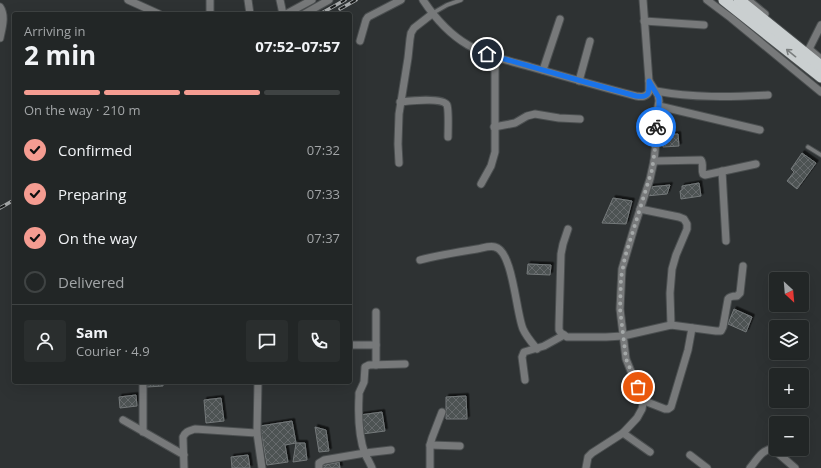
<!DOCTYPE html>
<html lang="en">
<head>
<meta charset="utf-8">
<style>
	body { margin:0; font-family:"Open Sans",sans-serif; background:#2a2e2e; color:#f1f3f6; height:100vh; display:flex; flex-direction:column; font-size:15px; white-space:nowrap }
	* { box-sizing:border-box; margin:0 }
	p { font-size:13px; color:#a2a5a7 }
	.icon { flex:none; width:22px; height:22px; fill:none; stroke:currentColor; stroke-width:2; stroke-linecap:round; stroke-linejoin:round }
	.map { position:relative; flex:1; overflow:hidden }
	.sheet { position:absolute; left:12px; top:12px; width:340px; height:372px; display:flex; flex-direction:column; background:#222626; border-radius:4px; box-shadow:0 4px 16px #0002,0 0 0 1px #3f4343 }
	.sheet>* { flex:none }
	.needle { width:26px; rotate:154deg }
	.buttons { position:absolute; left:769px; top:272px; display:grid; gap:8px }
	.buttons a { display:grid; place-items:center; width:40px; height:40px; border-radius:4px; background:#222626; box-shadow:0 4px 16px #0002,0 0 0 1px #3f4343; font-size:20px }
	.pin { position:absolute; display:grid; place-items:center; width:34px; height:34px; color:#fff; margin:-17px; border:2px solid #fff; border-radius:50%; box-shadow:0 1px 4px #0007 }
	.courier { position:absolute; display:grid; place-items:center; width:40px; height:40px; margin:-20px; border:3px solid #1a73e8; border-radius:50%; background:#fff; color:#222; box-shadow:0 1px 5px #0007 }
	.headline em { font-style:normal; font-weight:700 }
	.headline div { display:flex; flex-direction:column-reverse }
	.headline { display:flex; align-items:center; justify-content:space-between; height:68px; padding:0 12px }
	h1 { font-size:26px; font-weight:700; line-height:30px }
	.bar { display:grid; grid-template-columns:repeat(4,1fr); gap:6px 4px; align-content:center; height:48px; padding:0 12px }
	.bar i { height:5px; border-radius:3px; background:#3f4343 }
	.bar .active { background:#f59c91 }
	.bar p { grid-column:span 4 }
	.line { display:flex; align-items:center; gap:10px; padding:0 12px; border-top:1px solid #3f4343 }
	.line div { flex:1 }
	.round { display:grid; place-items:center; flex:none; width:42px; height:42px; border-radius:4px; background:#2a2e2e }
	ol { padding:0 12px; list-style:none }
	li { display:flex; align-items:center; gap:12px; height:44px }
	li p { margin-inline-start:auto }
	li .icon { padding:4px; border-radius:50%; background:#f59c91; color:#111; stroke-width:4 }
	li:last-child { color:#a2a5a7 }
	li i { width:22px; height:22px; border:2px solid #3f4343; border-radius:50% }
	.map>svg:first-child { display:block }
	.building { fill:url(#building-cross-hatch); stroke:#74797a; filter:url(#shadow) }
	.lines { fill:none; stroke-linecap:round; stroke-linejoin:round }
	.service-casing { stroke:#4b4f50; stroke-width:5.5 }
	.minor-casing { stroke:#4b4f50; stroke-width:9 }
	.trunk-casing { stroke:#4b4f50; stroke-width:13 }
	.service { stroke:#77797a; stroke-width:3.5 }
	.minor { stroke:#77797a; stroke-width:7 }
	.trunk { stroke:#cacfd0; stroke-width:11 }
	.rail-casing { stroke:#a8abac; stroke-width:3.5 }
	.rail { stroke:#181a1a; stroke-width:2; stroke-dasharray:6; stroke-linecap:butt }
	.oneway { stroke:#7a7e7e }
	.done { stroke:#a4a8a8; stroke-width:4; stroke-dasharray:0 7.2 }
	.route { stroke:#1a73e8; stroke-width:5 }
</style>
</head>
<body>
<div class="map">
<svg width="821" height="468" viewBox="0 0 821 468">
	<defs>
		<pattern id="building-cross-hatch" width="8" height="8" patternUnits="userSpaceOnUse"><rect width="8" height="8" fill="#4d5253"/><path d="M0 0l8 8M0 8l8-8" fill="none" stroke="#666b6c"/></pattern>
		<filter id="shadow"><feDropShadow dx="2.5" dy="-2.5" stdDeviation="0" flood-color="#0009"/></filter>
	</defs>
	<rect width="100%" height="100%" fill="#2e3233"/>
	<g class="building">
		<path d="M678,134L679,146L663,147L662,135Z"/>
		<path d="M802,153L816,163L797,189L787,181L794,172L791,169Z"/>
		<path d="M699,183L701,196L681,199L680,191L682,190V186Z"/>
		<path d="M670,185L667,194L646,196L649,187Z"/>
		<path d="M613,198L632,201L626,224L602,223Z"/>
		<path d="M528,264L551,265L550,275L527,274Z"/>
		<path d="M734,309L752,317L746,332L728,324Z"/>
		<path d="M146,382H163V386L147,387Z"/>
		<path d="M136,395L137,406L120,408L119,397Z"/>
		<path d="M466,396L467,419H446V397Z"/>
		<path d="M221,398L224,421L206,423L204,400Z"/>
		<path d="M382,412L385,431L362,434L360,415Z"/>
		<path d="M292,421L296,443L285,445L288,462L267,465L260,426Z"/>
		<path d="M315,427L326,430L329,451L319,452Z"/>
		<path d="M296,443H305L307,460L293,462Z"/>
		<path d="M248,455L250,468H232L231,457Z"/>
		<path d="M339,462L340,468H322L321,466Z"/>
	</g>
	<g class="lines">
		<g class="service-casing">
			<g id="service">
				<path d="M433,13L447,5L461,0"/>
				<path d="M808,147L821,155"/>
			</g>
		</g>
		<g class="minor-casing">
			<g id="minor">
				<path d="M128,0L159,14"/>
				<path d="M210,0V14"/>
				<path d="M248,0L250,14"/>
				<path d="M280,0L283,14"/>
				<path d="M423,0C435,18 449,34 468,45C487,56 510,61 531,67C566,77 601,87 636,96C642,97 646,97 649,92V81L643,0"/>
				<path d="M707,0L731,18L821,92"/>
				<path d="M748,0L765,14"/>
				<path d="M0,7C6,16 2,28 0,38"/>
				<path d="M286,14L312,0"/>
				<path d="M304,14L329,0"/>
				<path d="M644,21L704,25"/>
				<path d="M360,41L366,20L368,17L401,0"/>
				<path d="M809,49L821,59"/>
				<path d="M809,49L821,25"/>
				<path d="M543,70L560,19"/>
				<path d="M579,81L590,41"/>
				<path d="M656,91C693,98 730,97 768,95"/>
				<path d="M400,102C409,101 443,97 447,105C449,111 448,130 448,137"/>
				<path d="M659,106L760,130"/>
				<path d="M494,127L515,123L527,116L535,114L559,118L580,119"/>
				<path d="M654,161L701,160C704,164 701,170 703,174L705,175L756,164"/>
				<path d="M399,163L398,144L399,114L408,58L410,39L411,33L414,28L432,14"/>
				<path d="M722,171L726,241"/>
				<path d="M481,184L491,166L495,152V57"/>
				<path d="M640,209L679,217L684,219L687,224V229L676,255L672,269L670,293L671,325"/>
				<path d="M568,229L563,244L561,254L559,325V330L561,333L567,337H606L623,336L671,325L716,331H721L723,327L728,299C730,296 734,296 737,296L740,293L743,266"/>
				<path d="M420,260C439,255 458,252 477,249C483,248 490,245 495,247C513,251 516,313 523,329C526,336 532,343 537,349"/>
				<path d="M350,345H376"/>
				<path d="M376,365V312"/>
				<path d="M525,380L522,357L524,352L544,346L564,335"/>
				<path d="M143,382V432"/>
				<path d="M258,382L257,433L262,468"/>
				<path d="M642,400L665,409H668L671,407L688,350L692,328"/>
				<path d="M123,420L184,455"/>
				<path d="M623,433L650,452"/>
				<path d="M430,445L460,446"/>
				<path d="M690,455L707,468"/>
				<path d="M184,468L183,437C186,431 189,431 195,429L257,433"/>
				<path d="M319,468V463L324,460L365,453L391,450"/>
				<path d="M372,468C370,463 367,458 365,454C358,435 358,415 359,396V393L364,382L365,367L369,365L405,364"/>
				<path d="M430,468V445L432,438L442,412"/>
				<path d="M586,468L588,457L592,453L623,433L637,418L642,409L643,403L641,396L626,359L620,309L622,269L635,225L650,179L654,161L656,142V117L659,101L658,95L649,81"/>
				<path d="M750,468C756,461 763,448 773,449L795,468"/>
			</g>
		</g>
		<g class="trunk-casing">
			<g id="trunk">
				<path d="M724,0L821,77"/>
				<path d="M739,0L821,66"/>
			</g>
		</g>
		<use href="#service" class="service"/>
		<use href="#minor" class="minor"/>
		<use href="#trunk" class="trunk"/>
		<g class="rail-casing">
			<g id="rail">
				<path d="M340,9L356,0"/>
				<path d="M320,14L345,0"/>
				<path d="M0,208L14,200"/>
			</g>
		</g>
		<use href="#rail" class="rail"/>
	</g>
	<defs><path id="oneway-shaft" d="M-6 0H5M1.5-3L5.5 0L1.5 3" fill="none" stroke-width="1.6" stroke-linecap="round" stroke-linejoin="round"/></defs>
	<use class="oneway" href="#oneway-shaft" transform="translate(791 53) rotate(-141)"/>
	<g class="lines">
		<path class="done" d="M638,387L626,359L620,309L621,278L625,257L652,170L656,142V127"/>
		<path class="route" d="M487,54L585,82L636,96C650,98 649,93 649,81L659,98V106L656,117V127"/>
	</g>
</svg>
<div class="buttons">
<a><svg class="needle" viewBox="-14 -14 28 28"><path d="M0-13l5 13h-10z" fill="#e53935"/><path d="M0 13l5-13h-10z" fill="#a2a5a7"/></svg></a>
<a><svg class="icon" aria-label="layers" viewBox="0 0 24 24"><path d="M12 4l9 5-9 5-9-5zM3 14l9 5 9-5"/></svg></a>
<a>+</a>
<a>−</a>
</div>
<div class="pin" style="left:638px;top:387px;background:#ea580c"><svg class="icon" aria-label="bag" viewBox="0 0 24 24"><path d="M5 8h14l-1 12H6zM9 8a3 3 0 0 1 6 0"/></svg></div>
<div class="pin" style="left:487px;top:54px;background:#1f2937"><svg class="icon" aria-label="home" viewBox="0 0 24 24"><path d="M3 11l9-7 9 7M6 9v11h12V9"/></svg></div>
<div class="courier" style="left:656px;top:127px"><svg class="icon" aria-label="bike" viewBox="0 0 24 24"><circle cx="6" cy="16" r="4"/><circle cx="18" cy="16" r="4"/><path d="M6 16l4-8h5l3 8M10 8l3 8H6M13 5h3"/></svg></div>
<section class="sheet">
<div class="headline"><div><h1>2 min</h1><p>Arriving in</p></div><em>07:52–07:57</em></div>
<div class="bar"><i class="active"></i><i class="active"></i><i class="active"></i><i></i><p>On the way · 210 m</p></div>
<ol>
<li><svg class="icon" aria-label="check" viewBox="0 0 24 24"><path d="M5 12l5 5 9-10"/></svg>Confirmed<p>07:32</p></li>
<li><svg class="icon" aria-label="check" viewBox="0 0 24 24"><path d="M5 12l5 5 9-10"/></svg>Preparing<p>07:33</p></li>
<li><svg class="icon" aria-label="check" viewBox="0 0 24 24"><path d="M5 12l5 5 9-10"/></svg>On the way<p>07:37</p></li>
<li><i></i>Delivered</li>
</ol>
<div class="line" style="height:72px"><a class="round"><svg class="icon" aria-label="person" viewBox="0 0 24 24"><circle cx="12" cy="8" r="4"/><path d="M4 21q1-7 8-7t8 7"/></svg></a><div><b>Sam</b><p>Courier · 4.9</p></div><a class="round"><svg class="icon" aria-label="chat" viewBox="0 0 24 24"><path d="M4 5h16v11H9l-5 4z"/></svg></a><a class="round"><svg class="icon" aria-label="phone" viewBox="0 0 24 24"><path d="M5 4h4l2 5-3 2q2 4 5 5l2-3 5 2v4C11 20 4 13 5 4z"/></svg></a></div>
</section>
</div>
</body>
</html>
